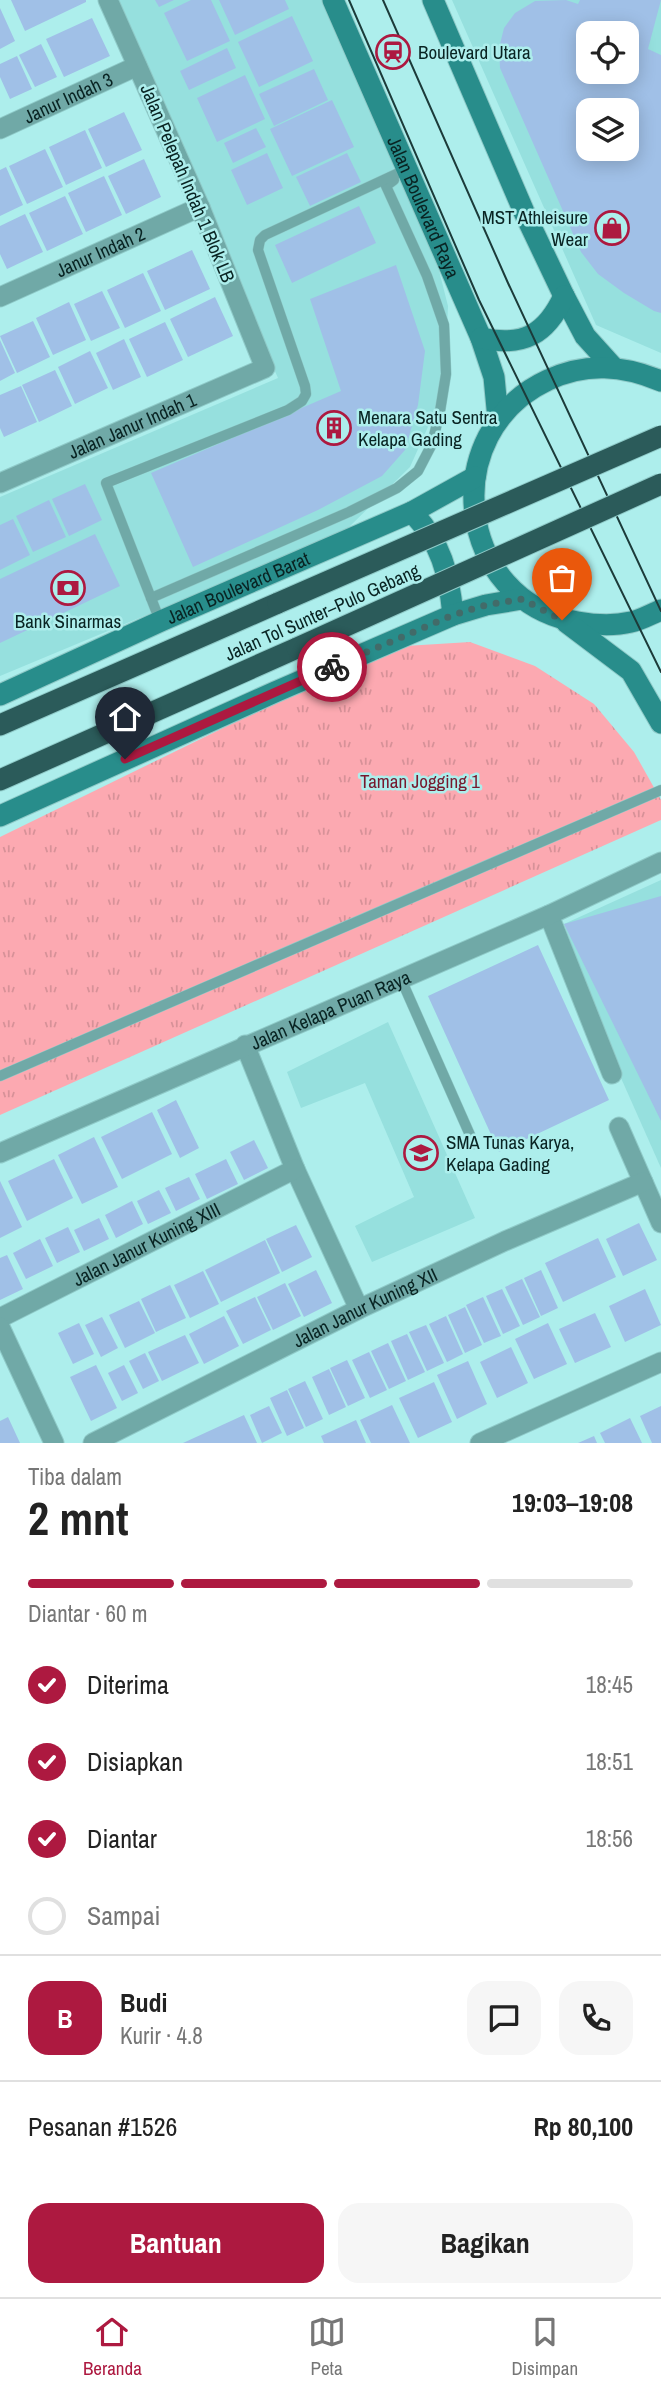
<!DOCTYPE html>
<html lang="id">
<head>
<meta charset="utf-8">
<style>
	body { margin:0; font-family:"Archivo Narrow",sans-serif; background:#f6f6f6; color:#222; height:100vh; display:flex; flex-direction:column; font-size:26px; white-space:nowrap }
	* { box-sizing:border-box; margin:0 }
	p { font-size:23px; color:#767676 }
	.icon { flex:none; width:38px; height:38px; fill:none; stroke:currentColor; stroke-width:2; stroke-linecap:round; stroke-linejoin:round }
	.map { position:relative; height:1443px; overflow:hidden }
	.panel { display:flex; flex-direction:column; background:#fff; flex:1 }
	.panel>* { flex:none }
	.fabs { position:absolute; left:576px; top:21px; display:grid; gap:14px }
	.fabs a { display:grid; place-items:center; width:63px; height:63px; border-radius:14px; background:#fff; box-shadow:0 4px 18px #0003; font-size:35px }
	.pin { position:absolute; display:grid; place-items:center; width:60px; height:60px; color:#fff; margin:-72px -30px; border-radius:50% 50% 50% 0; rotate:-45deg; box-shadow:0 0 7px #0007 }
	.pin .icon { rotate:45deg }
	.courier { position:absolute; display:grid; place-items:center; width:70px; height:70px; margin:-35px; border:5px solid #ad1940; border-radius:50%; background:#fff; color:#222; box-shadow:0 2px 9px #0007 }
	.headline em { font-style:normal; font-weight:700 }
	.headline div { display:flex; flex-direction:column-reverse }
	.headline { display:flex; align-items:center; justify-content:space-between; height:119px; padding:0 28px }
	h1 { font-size:46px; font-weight:700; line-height:52px }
	.bar { display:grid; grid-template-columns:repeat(4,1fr); gap:10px 7px; align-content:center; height:84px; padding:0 28px }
	.bar i { height:9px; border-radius:5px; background:#e0e0e0 }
	.bar .on { background:#ad1940 }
	.bar p { grid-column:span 4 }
	.line { display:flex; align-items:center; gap:18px; padding:0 28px; border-top:2px solid #e0e0e0 }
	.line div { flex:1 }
	.round { display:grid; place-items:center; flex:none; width:74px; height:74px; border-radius:21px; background:#f6f6f6 }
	ol { padding:0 28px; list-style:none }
	li { display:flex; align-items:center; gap:21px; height:77px }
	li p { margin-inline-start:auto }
	li .icon { padding:7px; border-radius:50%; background:#ad1940; color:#fff; stroke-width:4 }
	li:last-child { color:#767676 }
	li i { width:38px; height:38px; border:4px solid #e0e0e0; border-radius:50% }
	.button { display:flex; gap:14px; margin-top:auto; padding:14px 28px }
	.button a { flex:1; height:80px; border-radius:21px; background:#ad1940; color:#fff; font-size:28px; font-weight:700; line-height:80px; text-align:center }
	.button a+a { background:#f6f6f6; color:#222 }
	.tab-bar { display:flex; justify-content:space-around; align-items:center; height:98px; border-top:2px solid #e0e0e0; background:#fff; font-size:19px; color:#767676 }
	.tab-bar a { display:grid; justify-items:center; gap:4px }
	.tab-bar .on { color:#ad1940 }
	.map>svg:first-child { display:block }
	.built { fill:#96e0de; fill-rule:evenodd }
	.park { fill:url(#park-tufts) }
	.building { fill:#a0c0e7; fill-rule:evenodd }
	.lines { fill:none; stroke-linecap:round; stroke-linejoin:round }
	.lane-casing { stroke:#8fcac8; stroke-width:11 }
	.street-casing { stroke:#8fcac8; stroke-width:21 }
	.secondary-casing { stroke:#8fcac8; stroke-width:23 }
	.highway-casing { stroke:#8fcac8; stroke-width:23 }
	.lane { stroke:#70a9a7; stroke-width:10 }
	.street { stroke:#70a9a7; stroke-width:19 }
	.secondary { stroke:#288d8b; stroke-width:21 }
	.highway { stroke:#2b5b5a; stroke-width:21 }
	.tram { stroke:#1c3b3a; stroke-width:2 }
	.highway-bridge-casing { stroke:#8fcac8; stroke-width:23; stroke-linecap:butt }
	.highway-bridge { stroke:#2b5b5a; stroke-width:21 }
	.done { stroke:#426b69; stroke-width:7; stroke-dasharray:0 12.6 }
	.route { stroke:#ad1940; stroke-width:9 }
	.labels { text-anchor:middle; stroke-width:5; stroke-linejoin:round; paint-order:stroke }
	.poi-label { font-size:19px; fill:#092423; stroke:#adeeec; text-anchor:start }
	.street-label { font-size:19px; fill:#092423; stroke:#adeeec }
	.park-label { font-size:19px; fill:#77182d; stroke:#adeeec }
</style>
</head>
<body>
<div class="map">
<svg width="661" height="1443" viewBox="0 0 661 1443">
	<defs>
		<pattern id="park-tufts" width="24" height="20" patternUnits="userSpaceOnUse" patternTransform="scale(1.75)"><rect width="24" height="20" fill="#fca9b1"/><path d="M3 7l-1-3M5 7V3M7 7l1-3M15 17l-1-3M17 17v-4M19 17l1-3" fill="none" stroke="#d79198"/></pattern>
	</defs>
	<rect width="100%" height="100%" fill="#adeeec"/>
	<g class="built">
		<path d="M110,0H324L430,235L448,306L444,391L410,467L343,533L0,676V497L278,378Z"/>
		<path d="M452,0H661V353L596,325ZM588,33H626V72H588ZM588,110H626V149H588Z"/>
		<path d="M661,880V1168L621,1078L564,924Z"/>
		<path d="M388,1022L475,1218L372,1262L355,1226L414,1197L365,1083L301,1108L287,1072Z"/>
	</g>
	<path class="park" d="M470,642L535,666L594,704L634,752L661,800V820L0,1115V837L389,647Z"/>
	<g class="building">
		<path d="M11,0H86V2L25,31Z"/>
		<path d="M155,0H174L159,7Z"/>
		<path d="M191,0H211L230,41L187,61L164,13Z"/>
		<path d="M219,0H285L289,9L235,35Z"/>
		<path d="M566,0L578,4L580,0H661L648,49L661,55V313L654,311L624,293L598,274L581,252L500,68L499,48L504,28L515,13L535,1ZM588,33H626V72H588ZM588,110H626V149H588Z"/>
		<path d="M0,8L15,41L0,49Z"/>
		<path d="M292,16L313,61L259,87L238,42Z"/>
		<path d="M92,18L110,56L64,77L46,39Z"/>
		<path d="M41,44L57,77L35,87L19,55Z"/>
		<path d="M227,48L236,68L189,90L180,71Z"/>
		<path d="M17,56L32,89L10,99L0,77V64Z"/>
		<path d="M314,69L328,100L274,126L259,94Z"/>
		<path d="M245,75L265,119L217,142L197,98Z"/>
		<path d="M332,100L354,147L292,176L270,129Z"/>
		<path d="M124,112L142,150L106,167L88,129Z"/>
		<path d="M256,128L266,147L233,163L224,143Z"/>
		<path d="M85,130L102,168L66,185L49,147Z"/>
		<path d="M45,149L63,187L27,204L9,166Z"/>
		<path d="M267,153L283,188L247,205L231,170Z"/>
		<path d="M347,153L361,182L310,206L296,177Z"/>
		<path d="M144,159L161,197L126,214L108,176Z"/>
		<path d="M6,167L23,205L0,216V170Z"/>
		<path d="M104,176L122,215L86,232L68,193Z"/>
		<path d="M65,196L83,234L47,251L29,213Z"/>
		<path d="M359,206L376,243L292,283L275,245Z"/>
		<path d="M25,214L43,252L7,269L0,254V226Z"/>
		<path d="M192,250L210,289L165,310L147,271Z"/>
		<path d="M396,265L425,351L418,405L405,450L382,476L318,510L193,567L151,473L341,391L310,299Z"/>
		<path d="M143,273L161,311L125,328L107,290Z"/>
		<path d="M102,291L120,328L91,341L74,304Z"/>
		<path d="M215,297L233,336L188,357L170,319Z"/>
		<path d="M69,302L86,340L53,355L36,318Z"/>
		<path d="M33,321L50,357L17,373L0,336Z"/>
		<path d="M165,322L183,360L147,377L129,339Z"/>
		<path d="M124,339L141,377L113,390L96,353Z"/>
		<path d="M0,340L15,373L0,381Z"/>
		<path d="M90,351L108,388L75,404L58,367Z"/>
		<path d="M55,370L72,406L39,422L22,385Z"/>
		<path d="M21,386L37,422L4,437L0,428V395Z"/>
		<path d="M85,484L102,520L69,536L52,499Z"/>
		<path d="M49,500L66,537L33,552L16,516Z"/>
		<path d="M13,519L30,555L0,570V525Z"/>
		<path d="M95,534L120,586L0,643V579Z"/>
		<path d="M661,896V1121L564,924Z"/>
		<path d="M538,945L609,1100L499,1152L428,996Z"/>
		<path d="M176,1100L199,1148L180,1158L157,1110Z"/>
		<path d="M152,1112L172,1154L122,1179L101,1137Z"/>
		<path d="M94,1137L118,1187L82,1204L58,1155Z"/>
		<path d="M254,1140L268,1168L244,1180L230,1152Z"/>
		<path d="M54,1159L73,1198L27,1221L8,1181Z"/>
		<path d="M226,1159L238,1184L207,1199L195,1174Z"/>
		<path d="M189,1177L200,1199L176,1211L165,1188Z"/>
		<path d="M0,1181L22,1227L0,1238Z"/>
		<path d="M159,1190L171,1213L148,1224L137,1201Z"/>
		<path d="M132,1201L143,1224L116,1238L105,1215Z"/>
		<path d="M99,1218L109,1239L84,1251L74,1230Z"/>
		<path d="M639,1223L657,1260L623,1276L606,1239Z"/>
		<path d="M296,1225L312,1257L282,1272L266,1239Z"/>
		<path d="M68,1227L80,1252L57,1263L45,1238Z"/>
		<path d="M598,1238L616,1277L563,1302L545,1263Z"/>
		<path d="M40,1239L53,1266L26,1279L13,1253Z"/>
		<path d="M265,1240L280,1273L221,1302L205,1270Z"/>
		<path d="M7,1255L23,1289L0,1300V1258Z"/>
		<path d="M316,1270L332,1303L304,1317L288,1284Z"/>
		<path d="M541,1270L558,1308L541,1316L524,1278Z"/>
		<path d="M203,1271L219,1304L190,1318L174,1285Z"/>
		<path d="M522,1279L540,1317L523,1325L505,1287Z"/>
		<path d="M285,1283L301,1316L273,1330L257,1297Z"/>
		<path d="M170,1285L186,1318L156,1332L141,1299Z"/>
		<path d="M502,1289L520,1326L503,1334L486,1296Z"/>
		<path d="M645,1289L661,1325L625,1342L609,1306Z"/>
		<path d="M255,1297L271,1330L243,1344L226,1311Z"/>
		<path d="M483,1297L501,1336L484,1343L466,1305Z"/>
		<path d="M139,1301L155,1333L125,1348L109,1315Z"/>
		<path d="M465,1307L482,1345L465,1353L448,1315Z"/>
		<path d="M595,1313L611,1347L575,1363L559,1329Z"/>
		<path d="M224,1316L239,1346L204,1364L189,1334Z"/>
		<path d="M446,1316L463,1354L447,1362L429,1324Z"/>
		<path d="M102,1317L118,1348L101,1357L85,1325Z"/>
		<path d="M79,1323L94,1354L73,1364L58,1333Z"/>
		<path d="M548,1323L567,1364L534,1379L515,1339Z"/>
		<path d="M426,1325L444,1363L427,1371L409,1332Z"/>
		<path d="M407,1334L425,1372L408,1380L391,1341Z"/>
		<path d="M185,1335L199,1363L162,1381L148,1352Z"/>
		<path d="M388,1343L406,1381L389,1389L371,1351Z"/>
		<path d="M511,1347L528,1383L497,1398L480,1362Z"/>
		<path d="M369,1352L387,1390L370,1398L352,1360Z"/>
		<path d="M145,1353L159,1381L143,1389L129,1361Z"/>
		<path d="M347,1360L365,1398L348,1406L330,1368Z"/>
		<path d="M468,1361L487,1404L457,1419L437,1375Z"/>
		<path d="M96,1365L117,1408L91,1421L70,1377Z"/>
		<path d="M124,1365L138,1393L122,1401L108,1373Z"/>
		<path d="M329,1369L346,1407L329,1415L312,1377Z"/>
		<path d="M305,1381L323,1419L306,1427L288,1389Z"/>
		<path d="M434,1382L452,1422L418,1438L399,1398Z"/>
		<path d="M287,1390L304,1428L287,1436L270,1398Z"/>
		<path d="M392,1405L410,1443H371L360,1420Z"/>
		<path d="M269,1406L282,1433L262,1443L250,1415Z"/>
		<path d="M661,1406V1443H652L640,1416Z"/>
		<path d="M244,1415L257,1443H183Z"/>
		<path d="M8,1417L20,1443H0V1421Z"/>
		<path d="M630,1418L642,1443H605L600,1433Z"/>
		<path d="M356,1420L366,1443H324L321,1436Z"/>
		<path d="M594,1436L597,1443H578Z"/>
	</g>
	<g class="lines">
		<g class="lane-casing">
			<g id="lane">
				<path d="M151,598L349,512L397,488L418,471L432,444L440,411L446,374L444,325L427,276L386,186L394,180"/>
				<path d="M160,621L106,483L288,410L302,401L306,394L305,386L258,250L260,240L265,235L407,169"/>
				<path d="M401,979L474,1144"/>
				<path d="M0,1076L661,790"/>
			</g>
		</g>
		<g class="street-casing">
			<g id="street">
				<path id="s1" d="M0,129L137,66"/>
				<path id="s2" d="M0,297L200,207"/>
				<path id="s3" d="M0,483L265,368L200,207L108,0"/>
				<path d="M549,915L612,1074"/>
				<path d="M245,1045L295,1169L359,1309"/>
				<path d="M619,1127L661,1223"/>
				<path id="s4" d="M0,1153L549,915L661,862"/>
				<path id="s5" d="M0,1318L295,1169"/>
				<path d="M0,1327L54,1443"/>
				<path id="s6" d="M93,1443L359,1309L505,1241L643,1182"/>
				<path d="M480,1443L661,1362"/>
			</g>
		</g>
		<g class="secondary-casing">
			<g id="secondary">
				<path id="s7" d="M333,0L481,338L494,377L498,419"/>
				<path d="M433,0L524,212L564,296L585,336L613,367"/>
				<path d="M481,338C523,347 546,335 564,296"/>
				<path d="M661,381C623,365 586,362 548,380C436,432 455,601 578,622C595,625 614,626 631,622C641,620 651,614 661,610"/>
				<path d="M412,512C441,543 449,573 453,615"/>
				<path d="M566,622L631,671L661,723"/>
				<path id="s8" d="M0,695L161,621L412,512L475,477"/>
				<path d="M0,816L275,692L453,615L486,605L522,599"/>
			</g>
		</g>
		<g class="highway-casing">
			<g id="highway">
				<path d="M0,725L278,603"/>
				<path d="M0,780L297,648"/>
			</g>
		</g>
		<use href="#lane" class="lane"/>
		<use href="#street" class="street"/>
		<use href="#secondary" class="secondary"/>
		<use href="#highway" class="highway"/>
		<g class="tram">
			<path d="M349,0L479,300L661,672"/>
			<path d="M383,0L508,283L661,611"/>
		</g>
		<g class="highway-bridge-casing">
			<g id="highway-bridge">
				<path d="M278,603L661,436"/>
				<path d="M297,648L661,484"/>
			</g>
		</g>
		<use href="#highway-bridge" class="highway-bridge"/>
	</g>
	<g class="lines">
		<path class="done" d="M332,667L453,615L486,605L522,599L562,620"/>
		<path class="route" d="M125,759L332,667"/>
	</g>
	<defs>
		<g id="station-ring" transform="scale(1.75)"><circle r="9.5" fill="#adeeec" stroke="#ad1940" stroke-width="1.5"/><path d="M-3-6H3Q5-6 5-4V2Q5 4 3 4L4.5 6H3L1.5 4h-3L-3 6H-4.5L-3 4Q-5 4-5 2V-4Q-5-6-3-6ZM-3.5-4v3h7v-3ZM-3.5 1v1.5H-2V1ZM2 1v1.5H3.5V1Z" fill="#ad1940"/></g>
		<g id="shop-ring" transform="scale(1.75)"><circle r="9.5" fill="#adeeec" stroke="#ad1940" stroke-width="1.5"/><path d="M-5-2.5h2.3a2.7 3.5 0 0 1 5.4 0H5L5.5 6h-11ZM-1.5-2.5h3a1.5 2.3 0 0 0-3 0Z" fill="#ad1940"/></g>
		<g id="building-ring" transform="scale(1.75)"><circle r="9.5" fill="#adeeec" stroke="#ad1940" stroke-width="1.5"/><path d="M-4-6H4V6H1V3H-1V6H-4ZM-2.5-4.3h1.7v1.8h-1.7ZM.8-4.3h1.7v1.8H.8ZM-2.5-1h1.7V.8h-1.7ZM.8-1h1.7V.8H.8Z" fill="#ad1940"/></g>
		<g id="bank-ring" transform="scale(1.75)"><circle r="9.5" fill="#adeeec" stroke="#ad1940" stroke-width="1.5"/><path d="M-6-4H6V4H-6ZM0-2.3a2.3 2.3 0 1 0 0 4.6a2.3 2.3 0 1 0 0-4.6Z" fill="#ad1940"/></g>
		<g id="school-ring" transform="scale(1.75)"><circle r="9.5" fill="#adeeec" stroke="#ad1940" stroke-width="1.5"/><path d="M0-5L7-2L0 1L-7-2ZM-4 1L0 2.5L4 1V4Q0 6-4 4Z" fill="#ad1940"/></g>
	</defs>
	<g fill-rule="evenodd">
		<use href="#station-ring" x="393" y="52"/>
		<use href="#shop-ring" x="612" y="228"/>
		<use href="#building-ring" x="334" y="428"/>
		<use href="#bank-ring" x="68" y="588"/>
		<use href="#school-ring" x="421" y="1153"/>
	</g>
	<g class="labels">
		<g class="poi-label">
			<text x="418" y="59">Boulevard Utara</text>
			<text x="588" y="224" text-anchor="end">MST Athleisure<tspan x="588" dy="22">Wear</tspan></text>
			<text x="358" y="424">Menara Satu Sentra<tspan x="358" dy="22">Kelapa Gading</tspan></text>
			<text x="68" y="628" text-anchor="middle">Bank Sinarmas</text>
			<text x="446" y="1149">SMA Tunas Karya,<tspan x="446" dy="22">Kelapa Gading</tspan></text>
		</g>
		<g class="street-label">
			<text dy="7" stroke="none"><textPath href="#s1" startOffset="75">Janur Indah 3</textPath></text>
			<text transform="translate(188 183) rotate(67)" y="7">Jalan Pelepah Indah 1 Blok LB</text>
			<text dy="7" stroke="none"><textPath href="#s7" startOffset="226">Jalan Boulevard Raya</textPath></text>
			<text dy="7" stroke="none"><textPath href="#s2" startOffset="110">Janur Indah 2</textPath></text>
			<text dy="7" stroke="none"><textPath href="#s3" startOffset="144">Jalan Janur Indah 1</textPath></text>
			<text dy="7" stroke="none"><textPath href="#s8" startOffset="261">Jalan Boulevard Barat</textPath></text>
			<text transform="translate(322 612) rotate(-24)" y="7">Jalan Tol Sunter–Pulo Gebang</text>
			<text dy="7" stroke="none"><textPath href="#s4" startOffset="360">Jalan Kelapa Puan Raya</textPath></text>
			<text dy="7" stroke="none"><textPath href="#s5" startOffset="164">Jalan Janur Kuning XIII</textPath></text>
			<text dy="7" stroke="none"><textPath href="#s6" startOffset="304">Jalan Janur Kuning XII</textPath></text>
		</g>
		<g class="park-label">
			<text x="420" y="788">Taman Jogging 1</text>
		</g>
	</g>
</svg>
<div class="fabs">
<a><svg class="icon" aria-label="locate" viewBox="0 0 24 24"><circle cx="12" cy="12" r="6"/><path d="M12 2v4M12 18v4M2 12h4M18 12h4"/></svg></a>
<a><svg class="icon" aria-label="layers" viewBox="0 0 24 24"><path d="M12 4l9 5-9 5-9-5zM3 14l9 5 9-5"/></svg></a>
</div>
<div class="pin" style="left:562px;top:620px;background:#ea580c"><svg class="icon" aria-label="bag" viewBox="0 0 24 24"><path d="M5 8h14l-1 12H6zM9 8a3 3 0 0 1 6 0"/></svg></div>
<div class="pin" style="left:125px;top:759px;background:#1f2937"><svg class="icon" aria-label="home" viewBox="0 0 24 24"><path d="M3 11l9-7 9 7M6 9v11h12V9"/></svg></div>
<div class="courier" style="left:332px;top:667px"><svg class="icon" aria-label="bike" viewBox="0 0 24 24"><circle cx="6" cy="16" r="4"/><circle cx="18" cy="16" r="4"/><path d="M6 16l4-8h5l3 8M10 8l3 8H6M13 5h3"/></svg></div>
</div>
<section class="panel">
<div class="headline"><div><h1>2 mnt</h1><p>Tiba dalam</p></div><em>19:03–19:08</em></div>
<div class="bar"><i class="on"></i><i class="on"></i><i class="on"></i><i></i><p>Diantar · 60 m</p></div>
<ol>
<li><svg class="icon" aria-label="check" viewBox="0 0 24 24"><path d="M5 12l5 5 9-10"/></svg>Diterima<p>18:45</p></li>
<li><svg class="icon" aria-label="check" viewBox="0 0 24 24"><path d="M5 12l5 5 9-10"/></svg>Disiapkan<p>18:51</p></li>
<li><svg class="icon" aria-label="check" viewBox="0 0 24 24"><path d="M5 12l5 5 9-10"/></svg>Diantar<p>18:56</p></li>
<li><i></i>Sampai</li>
</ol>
<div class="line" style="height:126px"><b class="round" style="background:#ad1940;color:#fff">B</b><div><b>Budi</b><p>Kurir · 4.8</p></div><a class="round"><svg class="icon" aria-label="chat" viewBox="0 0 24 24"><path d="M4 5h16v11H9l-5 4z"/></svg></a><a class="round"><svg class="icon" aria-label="phone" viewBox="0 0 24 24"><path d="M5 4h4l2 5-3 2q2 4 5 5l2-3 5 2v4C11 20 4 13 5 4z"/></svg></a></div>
<div class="line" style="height:91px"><div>Pesanan #1526</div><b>Rp 80,100</b></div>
<div class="button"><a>Bantuan</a><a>Bagikan</a></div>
</section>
<nav class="tab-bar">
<a class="on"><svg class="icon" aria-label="home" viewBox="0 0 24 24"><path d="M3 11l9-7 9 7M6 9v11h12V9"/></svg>Beranda</a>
<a><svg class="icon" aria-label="map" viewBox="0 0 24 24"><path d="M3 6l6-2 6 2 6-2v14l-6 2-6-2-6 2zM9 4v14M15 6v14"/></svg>Peta</a>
<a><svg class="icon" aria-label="saved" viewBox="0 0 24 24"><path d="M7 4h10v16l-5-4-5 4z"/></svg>Disimpan</a>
</nav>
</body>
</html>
